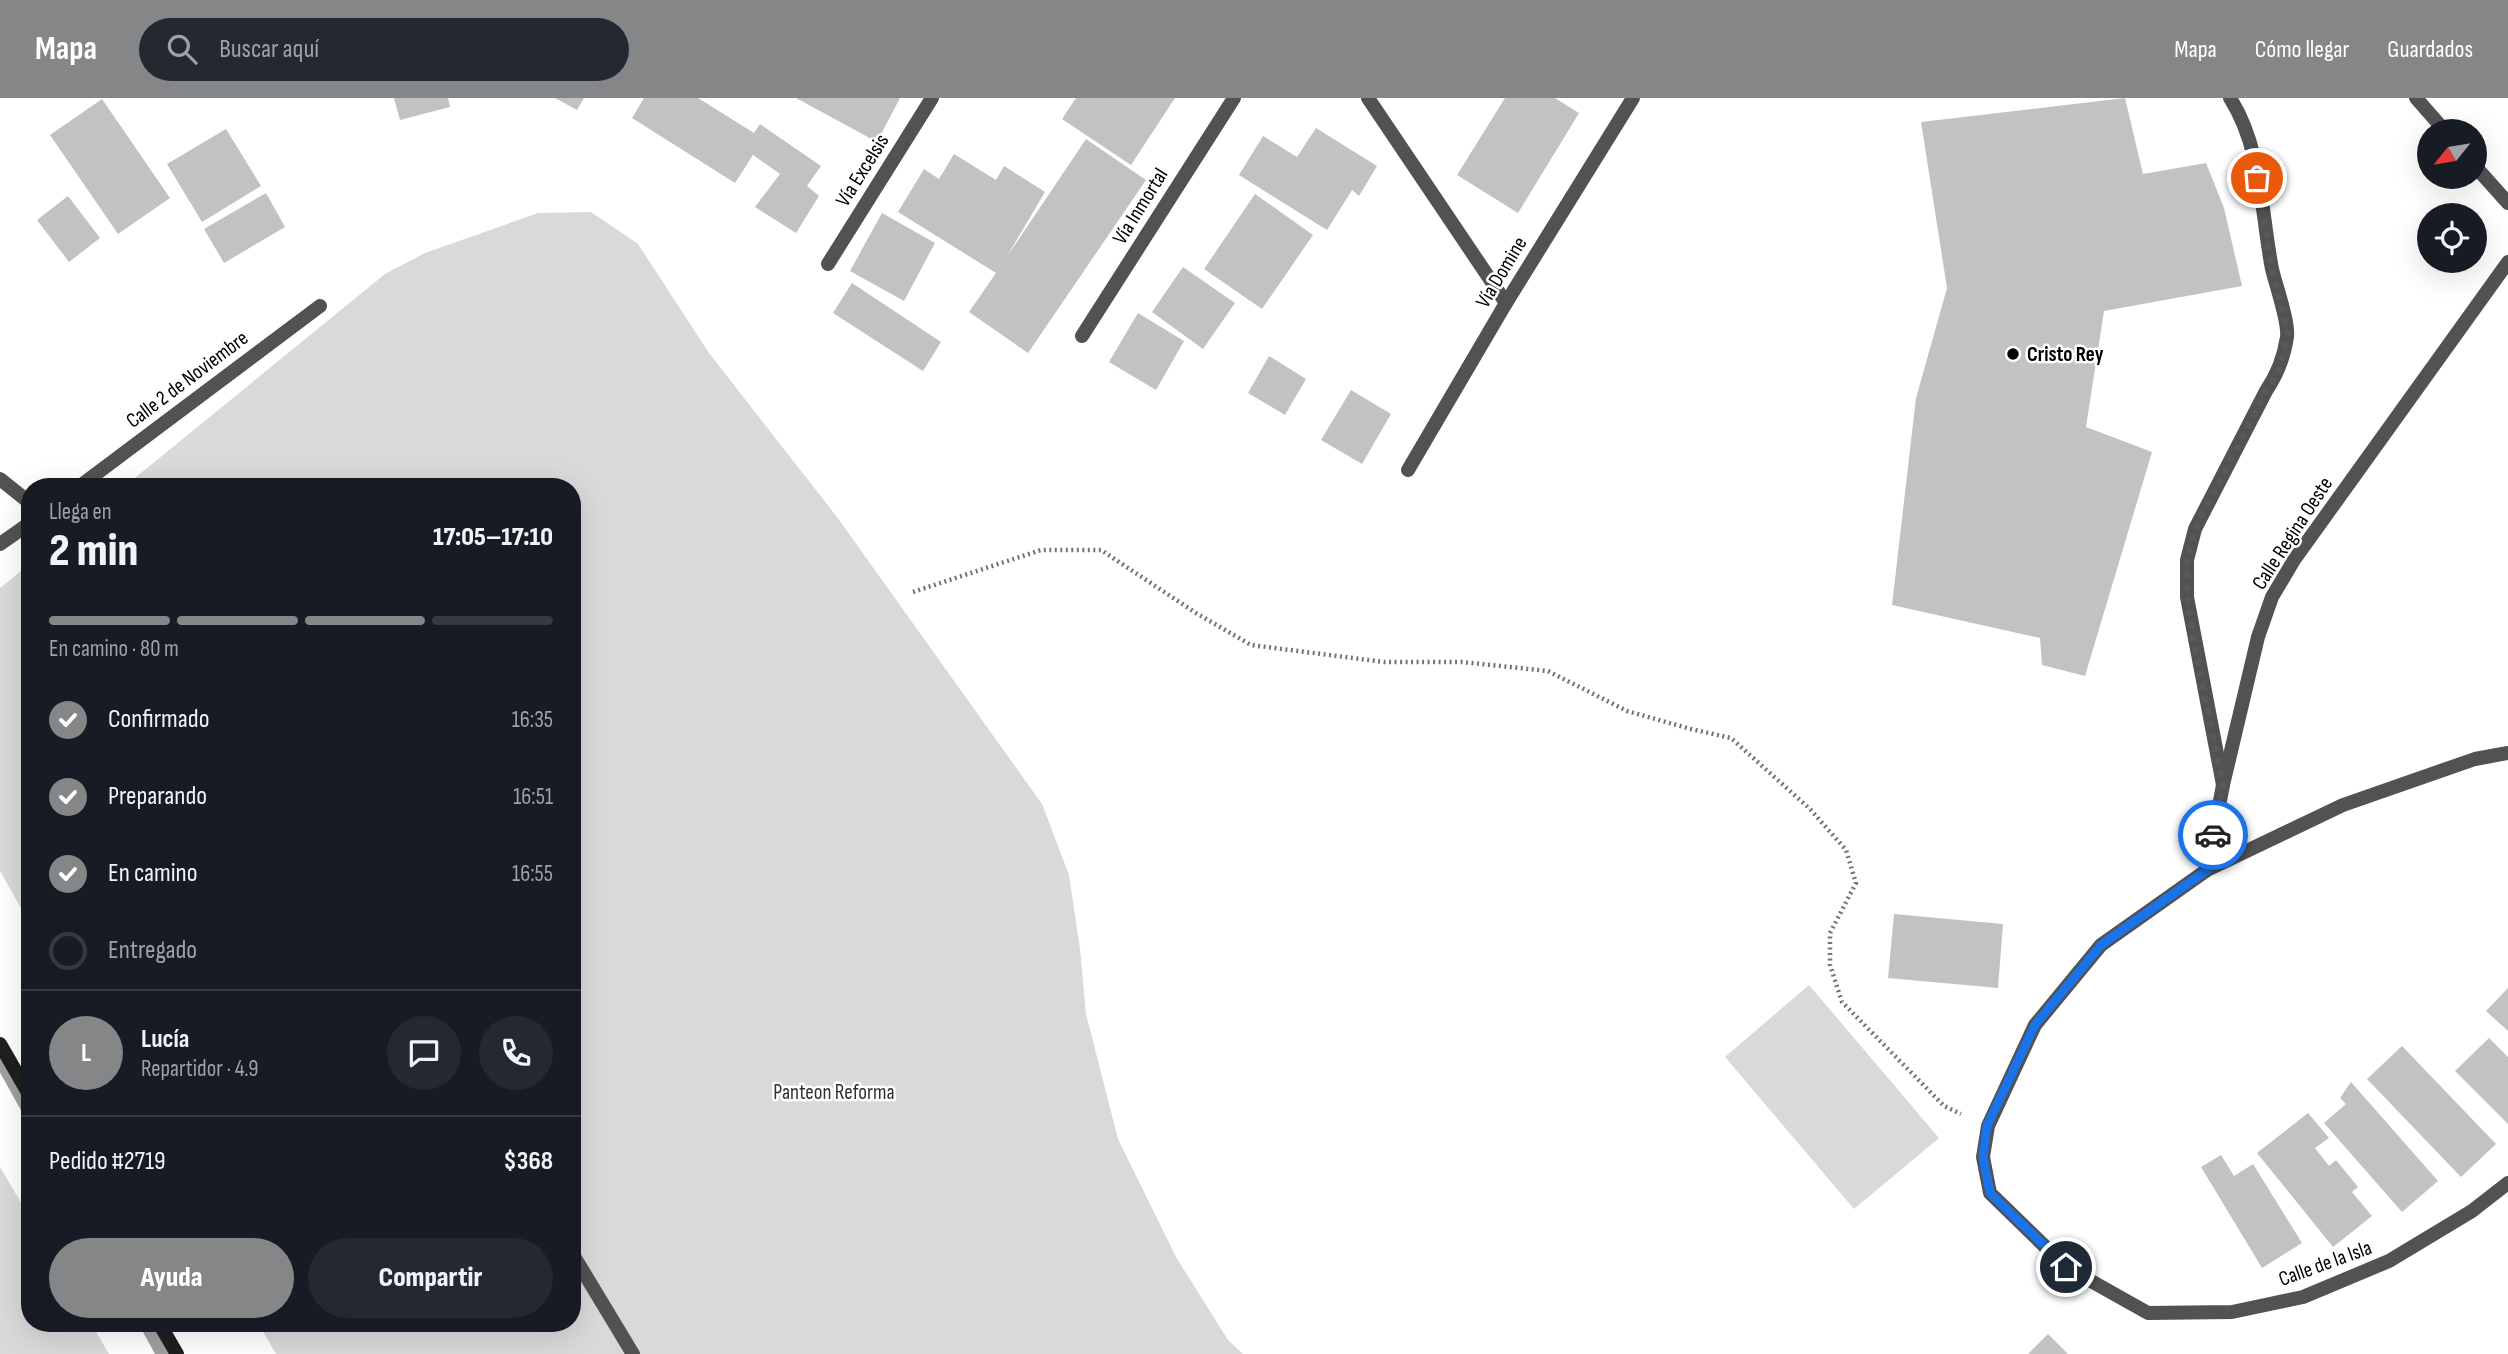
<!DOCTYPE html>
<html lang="es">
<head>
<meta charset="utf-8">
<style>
	body { margin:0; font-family:"Sofia Sans Condensed",sans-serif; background:#242831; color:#f1f3f6; height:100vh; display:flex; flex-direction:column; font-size:26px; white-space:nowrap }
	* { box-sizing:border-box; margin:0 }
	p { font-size:23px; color:#9ea1a6 }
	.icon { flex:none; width:38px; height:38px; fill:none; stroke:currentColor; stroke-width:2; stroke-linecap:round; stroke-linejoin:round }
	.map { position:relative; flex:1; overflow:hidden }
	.drawer { position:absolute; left:21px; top:380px; width:560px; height:854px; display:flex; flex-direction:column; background:#171b24; border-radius:28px; box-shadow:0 7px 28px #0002 }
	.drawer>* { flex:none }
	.needle { width:46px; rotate:240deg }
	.buttons { position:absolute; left:2417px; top:21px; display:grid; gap:14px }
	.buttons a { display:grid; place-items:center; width:70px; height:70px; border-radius:50%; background:#171b24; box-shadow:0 7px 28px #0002; font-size:35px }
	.pin { position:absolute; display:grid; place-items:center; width:60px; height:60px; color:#fff; margin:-30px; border:4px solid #fff; border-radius:50%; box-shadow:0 2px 7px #0007 }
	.courier { position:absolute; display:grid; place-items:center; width:70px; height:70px; margin:-35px; border:5px solid #1a73e8; border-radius:50%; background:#fff; color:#222; box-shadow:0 2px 9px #0007 }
	.headline em { font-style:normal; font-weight:800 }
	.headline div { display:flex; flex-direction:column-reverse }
	.headline { display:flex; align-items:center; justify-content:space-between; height:119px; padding:0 28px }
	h1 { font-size:46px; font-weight:800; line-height:52px }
	.bar { display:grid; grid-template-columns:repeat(4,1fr); gap:10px 7px; align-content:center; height:84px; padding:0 28px }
	.bar i { height:9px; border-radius:5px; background:#363941 }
	.bar .current { background:#858687 }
	.bar p { grid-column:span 4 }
	.line { display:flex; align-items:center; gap:18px; padding:0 28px; border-top:2px solid #363941 }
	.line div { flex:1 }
	.round { display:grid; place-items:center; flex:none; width:74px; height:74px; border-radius:37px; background:#242831 }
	ol { padding:0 28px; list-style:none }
	li { display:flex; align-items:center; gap:21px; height:77px }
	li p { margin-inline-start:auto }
	li .icon { padding:7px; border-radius:50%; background:#858687; color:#fff; stroke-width:4 }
	li:last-child { color:#9ea1a6 }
	li i { width:38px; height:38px; border:4px solid #363941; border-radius:50% }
	.cta { display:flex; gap:14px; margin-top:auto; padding:14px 28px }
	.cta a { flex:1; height:80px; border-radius:42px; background:#858687; color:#fff; font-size:28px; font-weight:800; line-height:80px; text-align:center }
	.cta a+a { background:#242831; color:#f1f3f6 }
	header { display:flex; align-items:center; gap:42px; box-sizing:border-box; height:98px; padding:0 35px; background:#858687; color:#fff }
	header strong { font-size:33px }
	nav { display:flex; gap:38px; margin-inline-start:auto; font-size:24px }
	.search { width:490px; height:63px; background:#242831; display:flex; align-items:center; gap:18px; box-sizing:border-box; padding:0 24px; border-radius:38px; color:#9ea1a6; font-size:26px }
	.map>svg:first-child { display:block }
	.green { fill:#d9d9d9 }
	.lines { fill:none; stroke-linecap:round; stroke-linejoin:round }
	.stream { stroke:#a0a0a0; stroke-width:14 }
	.building { fill:#c2c2c2 }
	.path { stroke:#747474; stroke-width:4.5; stroke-dasharray:2 3.5; stroke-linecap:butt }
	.lane { stroke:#525252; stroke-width:14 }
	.street { stroke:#525252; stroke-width:14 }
	.secondary { stroke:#1f1f1f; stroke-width:14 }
	.done { stroke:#595959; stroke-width:7; stroke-dasharray:0 12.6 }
	.route { stroke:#1a73e8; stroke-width:9 }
	.poi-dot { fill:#000; stroke:#fff; stroke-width:2.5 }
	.labels { text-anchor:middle; stroke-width:5; stroke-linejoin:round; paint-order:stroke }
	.street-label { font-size:21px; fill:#000; stroke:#fff }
	.poi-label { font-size:21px; font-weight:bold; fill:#000; stroke:#fff; text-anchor:start }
	.park-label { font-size:21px; fill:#303030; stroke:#fff }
</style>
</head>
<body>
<header>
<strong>Mapa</strong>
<div class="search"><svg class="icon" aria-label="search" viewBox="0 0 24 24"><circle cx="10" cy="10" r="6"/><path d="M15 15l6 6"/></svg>Buscar aquí</div>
<nav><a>Mapa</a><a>Cómo llegar</a><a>Guardados</a></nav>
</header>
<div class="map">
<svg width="2508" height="1256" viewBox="0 0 2508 1256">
	<rect width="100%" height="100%" fill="#fff"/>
	<g class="green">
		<path d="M591,114L638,146L709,255L837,419L1042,706L1069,777L1080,851L1086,916L1118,1041L1176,1159L1228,1242L1243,1256H276L258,1225H572V388H125L385,176L425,155L538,115Z"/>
		<path d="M30,466V826L0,773V490Z"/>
		<path d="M1809,887L1939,1040L1854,1111L1725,959Z"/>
		<path d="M0,1069L30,1120V1225H91L109,1256H0Z"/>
	</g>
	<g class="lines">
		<g class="stream">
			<path d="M0,960L30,1014"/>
			<path d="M146,1225L163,1256"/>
		</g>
	</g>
	<g class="building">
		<path d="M394,0H448L450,9L400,22Z"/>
		<path d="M555,0H584L577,12Z"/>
		<path d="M644,0H698L754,35L760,26L821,68L807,88L819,98L796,135L755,109L780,76L753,57L735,85L632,20Z"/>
		<path d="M796,0H900L877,44Z"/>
		<path d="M1076,0H1175L1131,67L1062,21Z"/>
		<path d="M1505,0H1555L1579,15L1518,115L1457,77Z"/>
		<path d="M2125,0L2143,76L2206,65L2224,110L2242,188L2104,213L2086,329L2152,354L2085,578L2042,567L2040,540L1892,507L1916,300L1947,190L1921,24Z"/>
		<path d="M102,1L170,100L118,136L50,37Z"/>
		<path d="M1316,30L1377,68L1359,98L1352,92L1327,132L1239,77L1263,38L1297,59Z"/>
		<path d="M226,31L261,88L202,124L167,66Z"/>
		<path d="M1086,41L1146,82L1028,255L969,214L996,175L898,114L924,71L939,81L954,56L996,82L1004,68L1045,94L1006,160Z"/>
		<path d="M266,95L285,129L224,165L204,131Z"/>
		<path d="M1255,96L1313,137L1262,211L1204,171Z"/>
		<path d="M68,98L100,140L69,164L37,122Z"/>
		<path d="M882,115L935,145L904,203L850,173Z"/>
		<path d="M1183,169L1235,205L1203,251L1152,214Z"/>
		<path d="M852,185L941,244L923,273L833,215Z"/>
		<path d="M1138,215L1184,243L1156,292L1109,264Z"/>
		<path d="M1269,258L1306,281L1285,317L1248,295Z"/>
		<path d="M1351,292L1391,316L1362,366L1321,342Z"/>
		<path d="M1894,816L2003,826L1998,890L1888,880Z"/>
		<path d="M2508,890V933L2486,913Z"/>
		<path d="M2489,940L2508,959V1026L2455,973Z"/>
		<path d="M2402,948L2496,1046L2461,1079L2367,981Z"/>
		<path d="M2351,984L2438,1083L2402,1114L2324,1025L2346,1006L2340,1000Z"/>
		<path d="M2308,1015L2329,1040L2315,1050L2329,1068L2336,1062L2358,1089L2352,1094L2372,1118L2333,1149L2257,1055Z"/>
		<path d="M2221,1057L2234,1078L2253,1066L2302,1145L2262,1170L2201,1069Z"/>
		<path d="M2048,1236L2068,1256H2028Z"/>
	</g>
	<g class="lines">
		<path class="path" d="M913,494L1041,452H1101L1196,515L1251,547L1384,564H1462L1548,573L1627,613L1691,631L1731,640L1810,711L1846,752L1856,785L1830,835V867L1842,904L1944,1008L1961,1016"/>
		<g class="lane">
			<path d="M2223,687L2187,499V462L2195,431L2266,293C2277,277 2284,259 2287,239C2289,224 2276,188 2272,171C2261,114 2262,50 2230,0"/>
			<path d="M572,1155L633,1256"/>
		</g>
		<g class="street">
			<path d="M1368,0L1506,205"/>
			<path d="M2416,0L2445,33"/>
			<path d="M2474,67L2508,105"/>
			<path d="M828,166L932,0"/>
			<path d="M1082,238L1234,0"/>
			<path d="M1408,372L1506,205L1633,0"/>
			<path d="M0,381L30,405"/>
			<path d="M80,388L320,208"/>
			<path d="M0,446L30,425"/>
			<path d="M2508,655L2475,661L2343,707L2207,772L2101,847L2035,927L1988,1028L1983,1059L1990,1095L2066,1169L2148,1215L2232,1214L2303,1199L2389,1163L2472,1113L2508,1085"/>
			<path d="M2207,772L2223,687L2258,539L2272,499L2294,462L2508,164"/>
		</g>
		<g class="secondary">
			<path d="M0,946L30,998"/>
			<path d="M159,1225L177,1256"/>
		</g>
	</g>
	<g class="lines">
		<path class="done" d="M2213,737L2223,687L2194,546L2187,499V463L2195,431L2266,293L2278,275L2288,236L2272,171L2257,80"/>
		<path class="route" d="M2066,1169L1990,1095L1983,1059L1987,1028L2035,927L2101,847L2207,772L2213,737"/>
	</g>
	<circle class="poi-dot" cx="2013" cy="256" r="7"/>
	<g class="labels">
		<g class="street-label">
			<text transform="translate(862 72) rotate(-58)" y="7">Vía Excelsis</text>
			<text transform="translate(1140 108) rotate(-58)" y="7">Vía Inmortal</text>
			<text transform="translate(1501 174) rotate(-59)" y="7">Vía Domine</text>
			<text transform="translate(187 281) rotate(-37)" y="7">Calle 2 de Noviembre</text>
			<text transform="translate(2292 435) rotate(-57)" y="7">Calle Regina Oeste</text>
			<text transform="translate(2325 1165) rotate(-20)" y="7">Calle de la Isla</text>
		</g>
		<g class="poi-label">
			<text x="2027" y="263">Cristo Rey</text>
		</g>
		<g class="park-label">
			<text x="834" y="1001">Panteon Reforma</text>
		</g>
	</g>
</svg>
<div class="buttons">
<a><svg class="needle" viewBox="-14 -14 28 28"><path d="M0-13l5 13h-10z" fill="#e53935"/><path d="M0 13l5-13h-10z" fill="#9ea1a6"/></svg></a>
<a><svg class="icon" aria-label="locate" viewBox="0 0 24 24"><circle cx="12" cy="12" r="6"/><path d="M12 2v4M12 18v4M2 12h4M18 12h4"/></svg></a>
</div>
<div class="pin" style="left:2257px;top:80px;background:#ea580c"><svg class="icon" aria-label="bag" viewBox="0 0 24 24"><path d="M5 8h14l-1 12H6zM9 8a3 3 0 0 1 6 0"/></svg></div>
<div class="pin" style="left:2066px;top:1169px;background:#1f2937"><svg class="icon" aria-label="home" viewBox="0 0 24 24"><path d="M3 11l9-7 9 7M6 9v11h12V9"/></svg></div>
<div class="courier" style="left:2213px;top:737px"><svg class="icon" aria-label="car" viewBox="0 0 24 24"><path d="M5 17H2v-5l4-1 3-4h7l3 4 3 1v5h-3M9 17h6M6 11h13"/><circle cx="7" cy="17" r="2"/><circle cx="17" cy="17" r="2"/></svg></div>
<section class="drawer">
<div class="headline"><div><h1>2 min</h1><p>Llega en</p></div><em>17:05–17:10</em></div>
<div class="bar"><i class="current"></i><i class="current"></i><i class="current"></i><i></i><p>En camino · 80 m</p></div>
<ol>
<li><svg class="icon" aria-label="check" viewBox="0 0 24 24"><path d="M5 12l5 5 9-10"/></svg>Confirmado<p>16:35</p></li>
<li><svg class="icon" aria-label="check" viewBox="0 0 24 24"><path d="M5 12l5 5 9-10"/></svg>Preparando<p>16:51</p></li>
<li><svg class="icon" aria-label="check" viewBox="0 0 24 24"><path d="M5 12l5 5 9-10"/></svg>En camino<p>16:55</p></li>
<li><i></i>Entregado</li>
</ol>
<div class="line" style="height:126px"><b class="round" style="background:#858687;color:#fff">L</b><div><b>Lucía</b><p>Repartidor · 4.9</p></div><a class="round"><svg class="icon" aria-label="chat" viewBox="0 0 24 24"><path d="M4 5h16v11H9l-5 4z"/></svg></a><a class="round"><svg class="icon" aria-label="phone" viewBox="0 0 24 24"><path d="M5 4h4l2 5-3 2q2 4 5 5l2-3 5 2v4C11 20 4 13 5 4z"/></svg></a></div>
<div class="line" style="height:91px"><div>Pedido #2719</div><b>$368</b></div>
<div class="cta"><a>Ayuda</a><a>Compartir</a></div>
</section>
</div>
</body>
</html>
